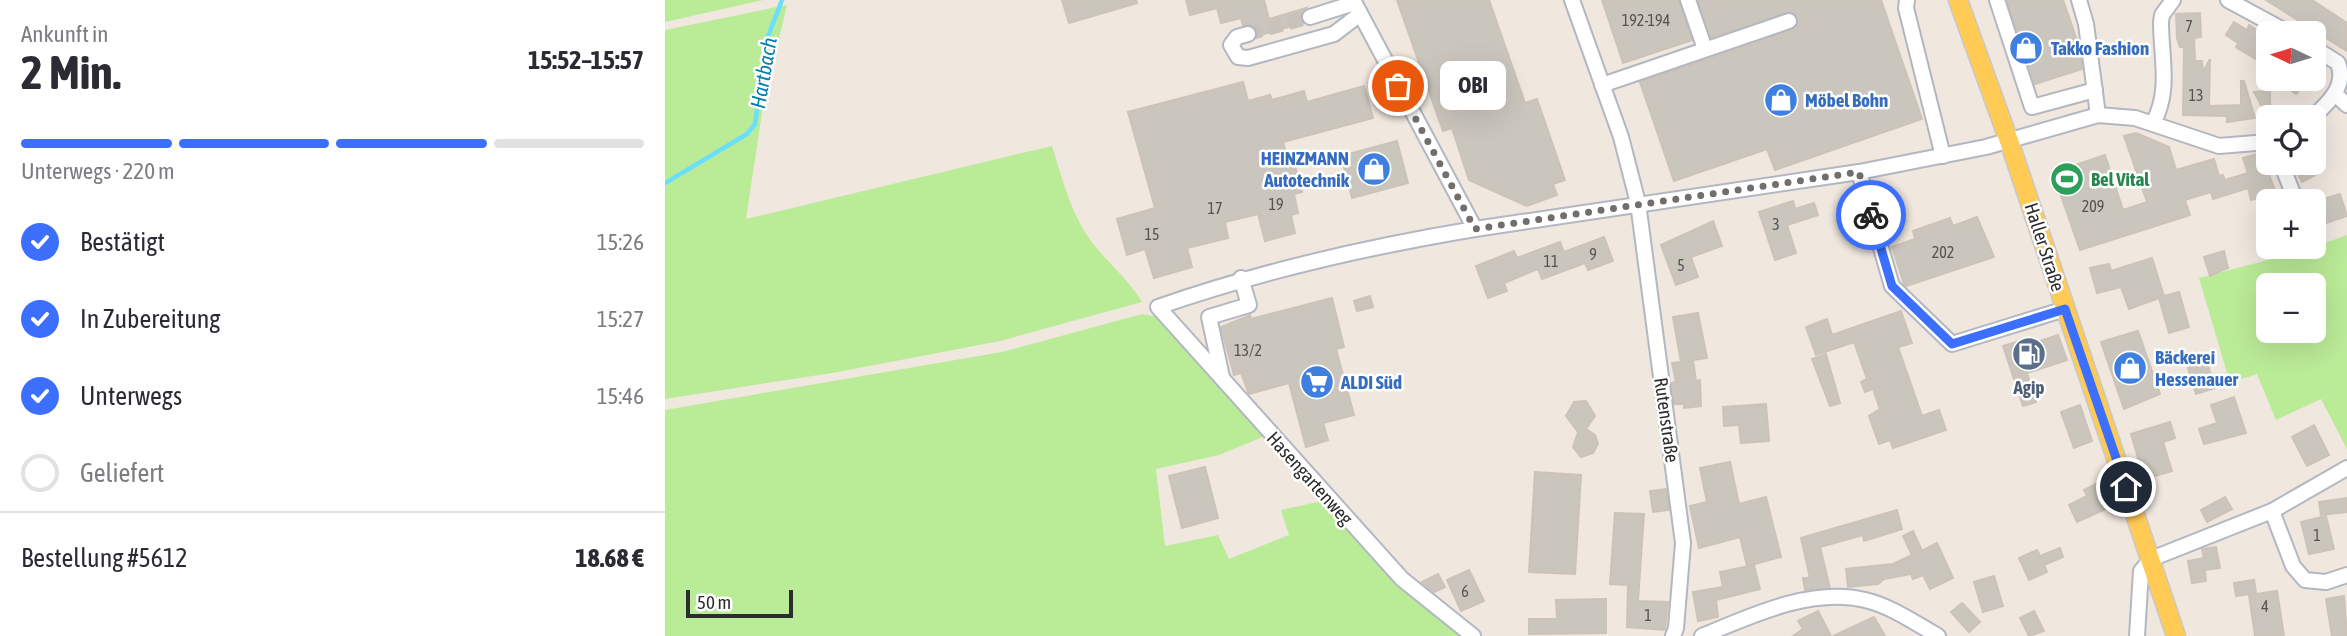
<!DOCTYPE html>
<html lang="de">
<head>
<meta charset="utf-8">
<style>
	body { margin:0; font-family:"Asap Condensed",sans-serif; background:#f7f7f7; color:#2b2b33; height:100vh; display:flex; flex-direction:column; font-size:26px; white-space:nowrap }
	* { box-sizing:border-box; margin:0 }
	p { font-size:23px; color:#7c7c81 }
	.icon { flex:none; width:38px; height:38px; fill:none; stroke:currentColor; stroke-width:2; stroke-linecap:round; stroke-linejoin:round }
	.map { position:relative; flex:1; overflow:hidden }
	.sheet { display:flex; flex-direction:column; background:#fff; width:665px }
	.sheet>* { flex:none }
	.needle { width:46px; rotate:274deg }
	.controls { position:absolute; left:1591px; top:21px; display:grid; gap:14px }
	.controls a { display:grid; place-items:center; width:70px; height:70px; border-radius:10px; background:#fff; box-shadow:0 7px 28px #0002; font-size:35px }
	.scale { position:absolute; left:21px; bottom:18px; width:107px; box-sizing:border-box; padding-left:7px; border:4px solid #2d2d2d; border-top:0; font-size:19px; line-height:24px; white-space:nowrap; color:#2d2d2d; -webkit-text-stroke:5px #fff; paint-order:stroke }
	.pin { position:absolute; display:grid; place-items:center; width:60px; height:60px; color:#fff; margin:-30px; border:4px solid #fff; border-radius:50%; box-shadow:0 2px 7px #0007 }
	.courier { position:absolute; display:grid; place-items:center; width:70px; height:70px; margin:-35px; border:5px solid #3d6fff; border-radius:50%; background:#fff; color:#222; box-shadow:0 2px 9px #0007 }
	.bubble { position:absolute; height:49px; border-radius:10px; background:#fff; box-shadow:0 7px 28px #0002; font-size:23px; font-weight:700; line-height:49px; text-align:center }
	.head em { font-style:normal; font-weight:700 }
	.head div { display:flex; flex-direction:column-reverse }
	.head { display:flex; align-items:center; justify-content:space-between; height:119px; padding:0 21px }
	h1 { font-size:46px; font-weight:700; line-height:52px }
	.bar { display:grid; grid-template-columns:repeat(4,1fr); gap:10px 7px; align-content:center; height:84px; padding:0 21px }
	.bar i { height:9px; border-radius:5px; background:#e1e1e2 }
	.bar .current { background:#3d6fff }
	.bar p { grid-column:span 4 }
	.line { display:flex; align-items:center; gap:18px; padding:0 21px; border-top:2px solid #e1e1e2 }
	.line div { flex:1 }
	ol { padding:0 21px; list-style:none }
	li { display:flex; align-items:center; gap:21px; height:77px }
	li p { margin-inline-start:auto }
	li .icon { padding:7px; border-radius:50%; background:#3d6fff; color:#fff; stroke-width:4 }
	li:last-child { color:#7c7c81 }
	li i { width:38px; height:38px; border:4px solid #e1e1e2; border-radius:50% }
	main { display:flex; flex:1; min-height:0 }
	.map>svg:first-child { display:block }
	.green { fill:#baeb97; fill-rule:evenodd }
	.lines { fill:none; stroke-linecap:round; stroke-linejoin:round }
	.stream { stroke:#69dffb; stroke-width:4.5 }
	.building { fill:#cbc6bd; stroke:#ccc3b8; stroke-width:2 }
	.minor-tunnel { stroke:#c9c2bb; stroke-width:14; stroke-dasharray:14 7; stroke-linecap:butt }
	.minor-casing { stroke:#b3b7c2; stroke-width:18 }
	.major-casing { stroke:#c8c8c8; stroke-width:21 }
	.minor { stroke:#fff; stroke-width:14 }
	.major { stroke:#ffcb55; stroke-width:18 }
	.done { stroke:#716e6b; stroke-width:7; stroke-dasharray:0 12.6 }
	.route { stroke:#3d6fff; stroke-width:9 }
	.labels { text-anchor:middle; stroke-width:5; stroke-linejoin:round; paint-order:stroke }
	.number-label { font-size:16px; fill:#545351 }
	.shop-label { font-size:19px; font-weight:bold; fill:#366cbe; stroke:#fff; text-anchor:start }
	.leisure-label { font-size:19px; font-weight:bold; fill:#27864d; stroke:#fff; text-anchor:start }
	.street-label { font-size:19px; fill:#2d2d2d; stroke:#fff }
	.service-label { font-size:19px; font-weight:bold; fill:#4e5e75; stroke:#fff }
	.water-label { font-size:21px; font-style:italic; fill:#007faf; stroke:#fff }
</style>
</head>
<body>
<main>
<section class="sheet">
<div class="head"><div><h1>2 Min.</h1><p>Ankunft in</p></div><em>15:52–15:57</em></div>
<div class="bar"><i class="current"></i><i class="current"></i><i class="current"></i><i></i><p>Unterwegs · 220 m</p></div>
<ol>
<li><svg class="icon" aria-label="check" viewBox="0 0 24 24"><path d="M5 12l5 5 9-10"/></svg>Bestätigt<p>15:26</p></li>
<li><svg class="icon" aria-label="check" viewBox="0 0 24 24"><path d="M5 12l5 5 9-10"/></svg>In Zubereitung<p>15:27</p></li>
<li><svg class="icon" aria-label="check" viewBox="0 0 24 24"><path d="M5 12l5 5 9-10"/></svg>Unterwegs<p>15:46</p></li>
<li><i></i>Geliefert</li>
</ol>
<div class="line" style="height:91px"><div>Bestellung #5612</div><b>18.68 €</b></div>
</section>
<div class="map">
<svg width="1682" height="636" viewBox="0 0 1682 636">
	<rect width="100%" height="100%" fill="#f0e7df"/>
	<g class="green">
		<path d="M0,0H98L0,22Z"/>
		<path d="M122,5L98,106L81,219L387,146C398,181 406,215 429,245C445,265 464,280 477,302L335,341L173,372L0,399V30Z"/>
		<path d="M1682,235V449L1656,399L1611,420L1592,374L1565,383L1534,278L1641,250ZM1603,285H1648V331H1603Z"/>
		<path d="M477,314L493,317L600,436L554,455L491,469L500,546L553,535L564,559L624,535L616,510L657,501L738,591L798,636H0V410L337,352Z"/>
	</g>
	<g class="lines">
		<path class="stream" d="M0,183L82,134L90,124L102,39L117,0"/>
	</g>
	<g class="building">
		<path d="M397,0H471L472,3L404,23Z"/>
		<path d="M521,0H599L604,19L641,8L636,14L638,23L592,36L590,28L578,25L576,18L556,23L552,8L525,15Z"/>
		<path d="M732,0H824L860,103L872,99L900,180L888,184L892,195L862,206L804,180L787,128L778,131Z"/>
		<path d="M937,0H1014L1027,40L958,63Z"/>
		<path d="M1033,0H1216L1257,119L1110,170L1102,149L1009,181L975,82L1127,30L1133,22L1130,13L1122,12L1046,37Z"/>
		<path d="M1342,0H1398L1415,49L1417,69L1370,84Z"/>
		<path d="M1601,0H1647L1682,23V51Z"/>
		<path d="M1535,13L1536,37L1529,38L1530,61H1537L1538,72L1545,59L1544,106L1576,105V81H1579L1590,118L1562,122V116L1518,115L1519,47H1515L1512,38L1511,14Z"/>
		<path d="M1569,22L1582,30L1584,25L1603,37V46L1594,61L1571,47L1573,43L1561,35Z"/>
		<path d="M1612,79H1644L1631,94Z"/>
		<path d="M578,82L583,101L605,95L607,100L639,91L642,102L699,86L708,118L618,142L625,167L630,166L637,192L629,194L633,213L626,215L630,233L600,241L593,214L560,222L563,238L522,248L527,267L489,278L480,249L462,255L452,219L490,208L463,112Z"/>
		<path d="M1605,91V117L1603,118L1589,92Z"/>
		<path d="M1471,133L1504,147L1511,170L1549,159L1554,176L1558,175L1560,180L1583,173L1578,158L1596,153L1611,193L1586,200L1583,188L1548,199L1546,192L1520,200L1525,215L1415,250L1394,190L1399,174L1404,167L1440,155L1458,210L1482,202L1459,136Z"/>
		<path d="M732,141L743,183L687,198L676,156Z"/>
		<path d="M1626,163H1651L1656,172L1637,182Z"/>
		<path d="M1675,194L1682,216L1655,225L1648,202Z"/>
		<path d="M1128,201L1130,209L1149,203L1153,215L1122,225L1131,253L1110,260L1094,212Z"/>
		<path d="M1312,217L1329,257L1241,286L1239,284L1227,247L1250,239L1248,231L1285,218L1288,226Z"/>
		<path d="M1048,221L1057,246L1026,257L1033,277L1011,285L996,245Z"/>
		<path d="M939,237L948,261L923,270L920,263L877,279L873,269L839,283L842,291L823,298L811,266L849,251L852,258L895,242L899,252Z"/>
		<path d="M1559,251L1563,268L1545,276L1539,257Z"/>
		<path d="M1487,258L1499,296L1514,292L1524,327L1504,333L1494,298L1464,309L1456,287L1432,293L1425,268L1444,264L1446,271Z"/>
		<path d="M705,296L708,307L692,311L689,301Z"/>
		<path d="M667,298L679,347L671,349L689,415L658,423L663,440L641,447L624,383L584,394L576,373L569,375L556,327L585,315L586,319Z"/>
		<path d="M1236,311L1247,343L1233,347L1257,416L1274,410L1281,430L1228,448L1225,440L1214,444L1204,416L1215,409L1208,389L1200,392L1196,382L1202,379L1189,342L1151,355L1141,327L1162,319L1167,335Z"/>
		<path d="M1033,313L1042,358L1028,360L1031,381L1035,380L1036,406L1019,408V404H1009L1006,383L1011,382L1007,363L1016,362L1008,317Z"/>
		<path d="M1473,331L1495,394L1459,409L1436,342Z"/>
		<path d="M1393,335L1402,360L1362,373L1371,402L1358,406L1338,346L1351,342L1353,348Z"/>
		<path d="M1161,354L1175,403L1165,406L1147,359Z"/>
		<path d="M1542,362L1550,388L1531,394L1523,368Z"/>
		<path d="M1569,397L1581,433L1539,444L1534,429L1552,423L1546,405Z"/>
		<path d="M921,401L930,416L921,429L930,435L933,444L928,453L916,457L908,447L913,432L901,416L909,402Z"/>
		<path d="M1101,404L1104,441L1076,443L1074,425L1059,426L1058,407Z"/>
		<path d="M1415,405L1427,441L1409,448L1396,412Z"/>
		<path d="M1505,422L1510,438L1498,442L1507,471L1479,479L1466,434Z"/>
		<path d="M1649,425L1664,455L1642,466L1627,437Z"/>
		<path d="M1065,462L1074,504L1101,497L1116,557L1082,566L1075,537L1034,548L1025,506L1042,502L1035,468Z"/>
		<path d="M540,467L553,518L517,528L504,476Z"/>
		<path d="M870,472L916,475L910,574L864,572Z"/>
		<path d="M1433,483L1445,507L1412,522L1404,505L1422,496L1419,490Z"/>
		<path d="M1001,489L1004,510L988,512L985,491Z"/>
		<path d="M1560,497L1567,509L1542,522L1536,510Z"/>
		<path d="M1682,498V512L1656,515L1654,502Z"/>
		<path d="M1232,510L1237,529L1199,541L1198,535L1155,547L1165,588L1140,590L1138,578H1145L1136,538Z"/>
		<path d="M950,513L979,514L973,601L1003,602L1000,630L962,627L963,585L945,584Z"/>
		<path d="M1661,516L1669,549L1644,554L1636,522Z"/>
		<path d="M1248,531L1257,551L1272,543L1288,578L1265,589L1258,575L1248,579L1246,574L1219,579L1213,584L1183,587L1181,569L1228,564L1247,555L1238,536Z"/>
		<path d="M1551,547L1555,568L1540,570L1541,581L1527,583L1523,561L1539,558L1537,549Z"/>
		<path d="M1395,548L1398,557L1379,565L1382,572L1364,580L1354,558L1372,550L1375,556Z"/>
		<path d="M1089,565L1095,589L1051,600L1053,617L1033,621L1028,592L1058,587L1055,572Z"/>
		<path d="M804,570L819,601L796,611L782,580Z"/>
		<path d="M773,574L780,587L769,592L757,582Z"/>
		<path d="M1329,576L1338,606L1318,612L1309,582Z"/>
		<path d="M1589,580L1591,593L1571,596L1569,583Z"/>
		<path d="M1612,591L1619,636H1590L1584,595Z"/>
		<path d="M1679,596L1682,636H1667L1661,599Z"/>
		<path d="M941,599V633L864,634V619H892L891,600Z"/>
		<path d="M1297,603L1315,622L1304,632L1286,612Z"/>
		<path d="M1153,611L1166,636H1128L1138,629L1133,621Z"/>
		<path d="M1369,611L1379,631L1364,636L1355,618Z"/>
		<path d="M1209,617L1220,636H1168Z"/>
	</g>
	<g class="lines">
		<path class="minor-tunnel" d="M583,34L645,17"/>
		<g class="minor-casing">
			<g id="minor">
				<path d="M688,0L810,229L1194,172L1321,147L1433,115L1470,118L1554,146L1603,142"/>
				<path d="M907,0L956,137L973,203L1018,543L1011,628L1008,636"/>
				<path d="M1023,0L1040,49"/>
				<path d="M1242,0L1241,8L1278,156"/>
				<path d="M1332,0L1367,107L1430,90"/>
				<path d="M1414,0L1421,24L1433,115"/>
				<path d="M1563,0L1624,33"/>
				<path d="M645,17L689,3"/>
				<path d="M583,34L572,37L566,45L573,57L583,58L669,34L695,14"/>
				<path d="M937,85L1124,21"/>
				<path d="M1670,94L1682,105"/>
				<path d="M1648,117C1663,103 1682,86 1673,63L1648,47"/>
				<path d="M1488,123C1506,91 1496,58 1496,22L1497,15L1508,0"/>
				<path d="M1616,163L1631,201"/>
				<path d="M1194,172L1227,286L1287,344L1400,309"/>
				<path d="M557,377L544,317L584,305L576,278"/>
				<path d="M1607,511L1682,468"/>
				<path d="M808,636L737,579L493,307C596,271 702,247 810,229"/>
				<path d="M1037,636C1086,616 1146,587 1200,600C1226,606 1250,623 1273,636"/>
				<path d="M1472,636L1476,571L1486,559L1607,511L1628,566L1640,580L1661,582L1682,575"/>
			</g>
		</g>
		<g class="major-casing">
			<path id="major" d="M1293,0L1344,141L1511,636"/>
		</g>
		<use href="#minor" class="minor"/>
		<use href="#major" class="major"/>
	</g>
	<g class="lines">
		<path class="done" d="M733,86L810,229L1194,172L1206,215"/>
		<path class="route" d="M1206,215L1227,286L1287,344L1400,309L1461,487"/>
	</g>
	<defs>
		<g id="shop-disc" transform="scale(1.75)"><circle r="9.5" fill="#3f7fe0" stroke="#fff"/><path d="M-5-2.5h2.3a2.7 3.5 0 0 1 5.4 0H5L5.5 6h-11ZM-1.5-2.5h3a1.5 2.3 0 0 0-3 0Z" fill="#fff"/></g>
		<g id="stadium-disc" transform="scale(1.75)"><circle r="9.5" fill="#2e9e5b" stroke="#fff"/><path d="M0-5a6.5 5 0 1 0 0 10a6.5 5 0 1 0 0-10ZM-3.5-1.8h7v3.6h-7Z" fill="#fff"/></g>
		<g id="fuel-disc" transform="scale(1.75)"><circle r="9.5" fill="#5c6f8a" stroke="#fff"/><path d="M-5.5-6h7V0h2V4h1.3V-2.5L3-4.5l.8-.8L6-3V5H2.5V1h-1V6h-7ZM-4.2-4.7v3.2H.2V-4.7Z" fill="#fff"/></g>
		<g id="supermarket-disc" transform="scale(1.75)"><circle r="9.5" fill="#3f7fe0" stroke="#fff"/><path d="M-6-5.5h2.5l.6 2H6L4.5 2H-2.5L-4.4-4H-6ZM-1.5 3.2a1.3 1.3 0 1 0 .1 0ZM3 3.2a1.3 1.3 0 1 0 .1 0Z" fill="#fff"/></g>
	</defs>
	<g fill-rule="evenodd">
		<use href="#shop-disc" x="1361" y="48"/>
		<use href="#shop-disc" x="1116" y="100"/>
		<use href="#shop-disc" x="709" y="169"/>
		<use href="#stadium-disc" x="1402" y="179"/>
		<use href="#fuel-disc" x="1364" y="354"/>
		<use href="#shop-disc" x="1465" y="368"/>
		<use href="#supermarket-disc" x="652" y="382"/>
	</g>
	<g class="labels">
		<g class="number-label">
			<text x="981" y="26">192-194</text>
			<text x="1524" y="32">7</text>
			<text x="1531" y="101">13</text>
			<text x="611" y="210">19</text>
			<text x="1428" y="212">209</text>
			<text x="550" y="214">17</text>
			<text x="1111" y="230">3</text>
			<text x="487" y="240">15</text>
			<text x="1278" y="258">202</text>
			<text x="928" y="260">9</text>
			<text x="886" y="267">11</text>
			<text x="1016" y="271">5</text>
			<text x="583" y="356">13/2</text>
			<text x="1652" y="541">1</text>
			<text x="800" y="597">6</text>
			<text x="1600" y="612">4</text>
			<text x="983" y="621">1</text>
		</g>
		<g class="shop-label">
			<text x="1386" y="55">Takko Fashion</text>
			<text x="1140" y="107">Möbel Bohn</text>
			<text x="684" y="165" text-anchor="end">HEINZMANN<tspan x="684" dy="22">Autotechnik</tspan></text>
			<text x="1490" y="364">Bäckerei<tspan x="1490" dy="22">Hessenauer</tspan></text>
			<text x="676" y="389">ALDI Süd</text>
		</g>
		<g class="leisure-label">
			<text x="1426" y="186">Bel Vital</text>
		</g>
		<g class="street-label">
			<text transform="translate(1380 247) rotate(72)" y="7">Haller Straße</text>
			<text transform="translate(1002 420) rotate(82)" y="7">Rutenstraße</text>
			<text transform="translate(645 478) rotate(48)" y="7">Hasengartenweg</text>
		</g>
		<g class="service-label">
			<text x="1364" y="394">Agip</text>
		</g>
		<g class="water-label">
			<text transform="translate(99 73) rotate(-80)" y="7">Hartbach</text>
		</g>
	</g>
</svg>
<div class="controls">
<a><svg class="needle" viewBox="-14 -14 28 28"><path d="M0-13l5 13h-10z" fill="#e53935"/><path d="M0 13l5-13h-10z" fill="#7c7c81"/></svg></a>
<a><svg class="icon" aria-label="locate" viewBox="0 0 24 24"><circle cx="12" cy="12" r="6"/><path d="M12 2v4M12 18v4M2 12h4M18 12h4"/></svg></a>
<a>+</a>
<a>−</a>
</div>
<div class="scale">50 m</div>
<div class="pin" style="left:733px;top:86px;background:#ea580c"><svg class="icon" aria-label="bag" viewBox="0 0 24 24"><path d="M5 8h14l-1 12H6zM9 8a3 3 0 0 1 6 0"/></svg></div>
<div class="pin" style="left:1461px;top:487px;background:#1f2937"><svg class="icon" aria-label="home" viewBox="0 0 24 24"><path d="M3 11l9-7 9 7M6 9v11h12V9"/></svg></div>
<div class="courier" style="left:1206px;top:215px"><svg class="icon" aria-label="bike" viewBox="0 0 24 24"><circle cx="6" cy="16" r="4"/><circle cx="18" cy="16" r="4"/><path d="M6 16l4-8h5l3 8M10 8l3 8H6M13 5h3"/></svg></div>
<div class="bubble" style="left:775px;top:61px;width:66px">OBI</div>
</div>
</main>
</body>
</html>
